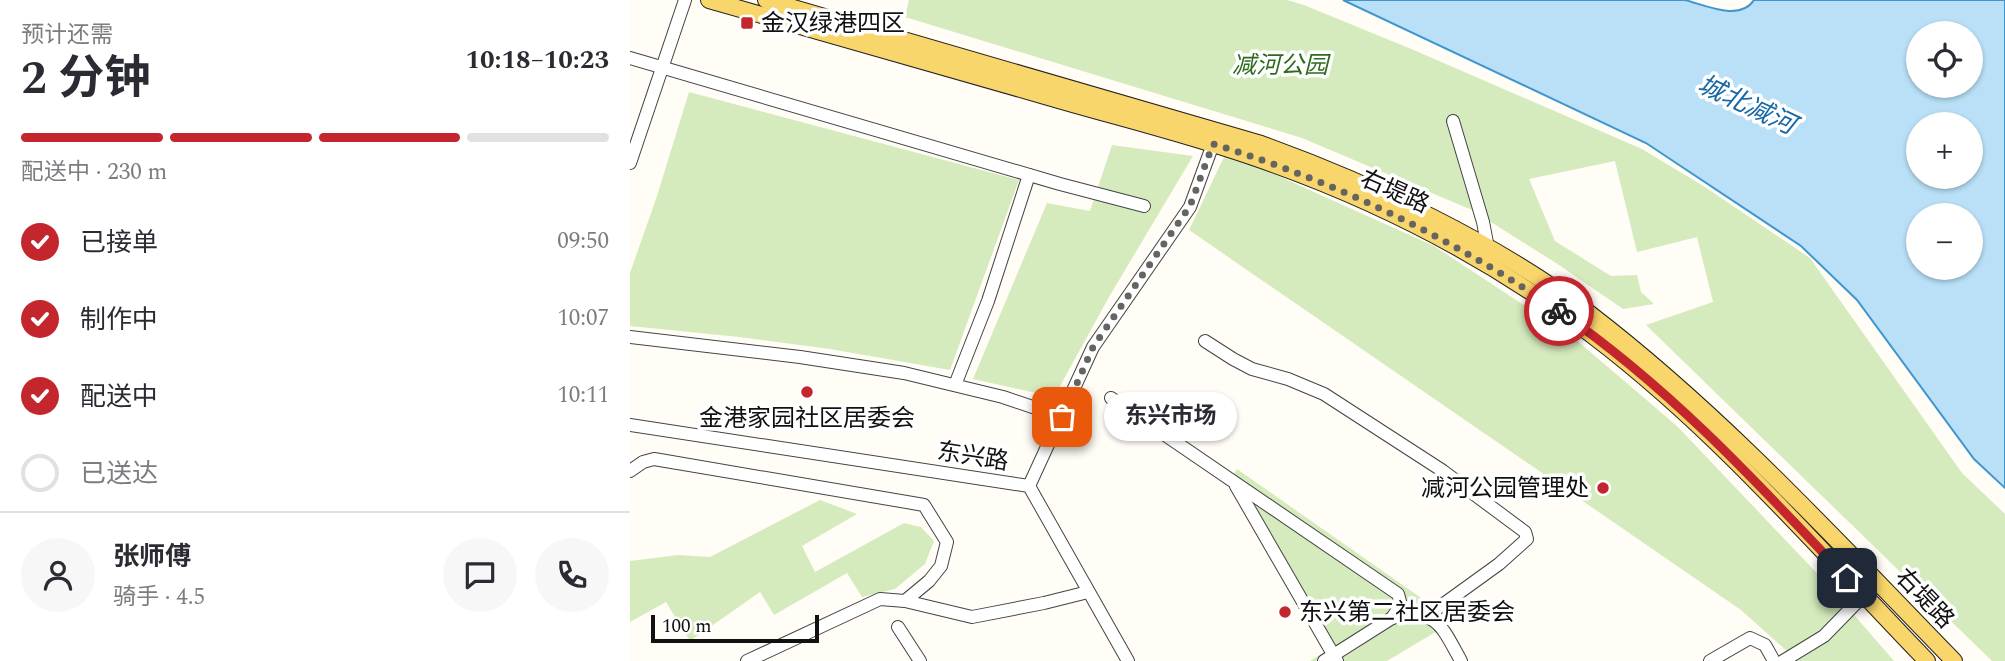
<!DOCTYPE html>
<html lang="zh">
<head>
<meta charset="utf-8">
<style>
	body { margin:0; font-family:Spectral,"Noto Sans SC",serif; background:#f7f7f7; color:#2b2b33; height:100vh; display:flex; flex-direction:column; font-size:26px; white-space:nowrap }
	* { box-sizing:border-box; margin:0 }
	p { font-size:23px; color:#7c7c81 }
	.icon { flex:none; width:38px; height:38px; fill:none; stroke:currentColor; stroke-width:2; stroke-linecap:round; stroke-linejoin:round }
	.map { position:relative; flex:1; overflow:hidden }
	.sheet { display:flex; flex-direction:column; background:#fff; width:630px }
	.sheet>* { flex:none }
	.buttons { position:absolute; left:1276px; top:21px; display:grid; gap:14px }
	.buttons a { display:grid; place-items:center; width:77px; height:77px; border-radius:50%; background:#fff; box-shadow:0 2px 5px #0004; font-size:35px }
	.scale { position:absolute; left:21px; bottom:18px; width:168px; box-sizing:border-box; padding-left:7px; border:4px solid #111; border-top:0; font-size:19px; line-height:24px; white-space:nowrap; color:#111; -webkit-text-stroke:5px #fff; paint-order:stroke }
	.pin { position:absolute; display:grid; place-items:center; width:60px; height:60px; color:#fff; margin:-30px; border-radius:14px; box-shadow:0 4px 10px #0006 }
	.courier { position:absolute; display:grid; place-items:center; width:70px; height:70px; margin:-35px; border:5px solid #c4262e; border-radius:50%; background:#fff; color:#222; box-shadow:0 2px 9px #0007 }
	.bubble { position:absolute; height:49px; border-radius:24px; background:#fff; box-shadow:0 2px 5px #0004; font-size:23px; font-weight:700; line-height:49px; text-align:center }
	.head em { font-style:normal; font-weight:700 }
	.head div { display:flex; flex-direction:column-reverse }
	.head { display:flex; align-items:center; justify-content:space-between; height:119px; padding:0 21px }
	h1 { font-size:46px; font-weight:700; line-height:52px }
	.bar { display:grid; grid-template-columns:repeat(4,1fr); gap:10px 7px; align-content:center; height:84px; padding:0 21px }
	.bar i { height:9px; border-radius:5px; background:#e1e1e2 }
	.bar .selected { background:#c4262e }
	.bar p { grid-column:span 4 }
	.line { display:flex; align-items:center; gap:18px; padding:0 21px; border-top:2px solid #e1e1e2 }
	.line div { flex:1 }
	.round { display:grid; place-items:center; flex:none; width:74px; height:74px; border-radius:37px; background:#f7f7f7 }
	ol { padding:0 21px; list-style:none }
	li { display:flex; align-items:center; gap:21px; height:77px }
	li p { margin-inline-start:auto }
	li .icon { padding:7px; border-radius:50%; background:#c4262e; color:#fff; stroke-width:4 }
	li:last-child { color:#7c7c81 }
	li i { width:38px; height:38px; border:4px solid #e1e1e2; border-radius:50% }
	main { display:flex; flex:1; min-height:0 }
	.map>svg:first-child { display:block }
	.green { fill:#d5ebbd }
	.water { fill:#b9e0f7; stroke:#3f96cf; stroke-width:2; fill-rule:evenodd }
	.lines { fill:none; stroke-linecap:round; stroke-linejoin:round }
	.minor-casing { stroke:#444; stroke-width:14 }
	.major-casing { stroke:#222; stroke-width:18 }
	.minor { stroke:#fff; stroke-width:12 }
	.major { stroke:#f9d66b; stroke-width:16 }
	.done { stroke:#646461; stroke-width:7; stroke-dasharray:0 12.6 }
	.route { stroke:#c4262e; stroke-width:9 }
	.poi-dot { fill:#c4262e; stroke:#fff; stroke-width:2.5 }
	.labels { text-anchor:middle; stroke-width:7; stroke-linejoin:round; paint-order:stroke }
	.poi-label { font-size:24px; fill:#111; stroke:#fff; text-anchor:start }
	.park-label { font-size:24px; font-style:italic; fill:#2f6b1f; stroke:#fff }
	.street-label { font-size:24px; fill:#111; stroke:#fff }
	.water-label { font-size:26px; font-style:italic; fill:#1768a6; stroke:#fff }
</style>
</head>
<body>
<main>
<section class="sheet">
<div class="head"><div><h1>2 分钟</h1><p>预计还需</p></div><em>10:18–10:23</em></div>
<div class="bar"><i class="selected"></i><i class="selected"></i><i class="selected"></i><i></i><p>配送中 · 230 m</p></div>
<ol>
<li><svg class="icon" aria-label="check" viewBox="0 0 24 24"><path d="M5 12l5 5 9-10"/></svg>已接单<p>09:50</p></li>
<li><svg class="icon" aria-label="check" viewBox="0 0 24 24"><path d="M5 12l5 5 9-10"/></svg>制作中<p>10:07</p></li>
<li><svg class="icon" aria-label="check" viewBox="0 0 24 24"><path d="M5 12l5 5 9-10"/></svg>配送中<p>10:11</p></li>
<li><i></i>已送达</li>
</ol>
<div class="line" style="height:126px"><a class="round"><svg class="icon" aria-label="person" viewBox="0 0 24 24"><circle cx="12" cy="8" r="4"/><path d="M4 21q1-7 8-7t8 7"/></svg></a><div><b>张师傅</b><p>骑手 · 4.5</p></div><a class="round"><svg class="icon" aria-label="chat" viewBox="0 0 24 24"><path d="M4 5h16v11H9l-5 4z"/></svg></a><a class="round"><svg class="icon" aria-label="phone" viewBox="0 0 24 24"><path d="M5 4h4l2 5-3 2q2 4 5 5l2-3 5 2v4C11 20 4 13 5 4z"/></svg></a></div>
</section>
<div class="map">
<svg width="1375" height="661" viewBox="0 0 1375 661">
	<rect width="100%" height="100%" fill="#fffdf5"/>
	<g class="green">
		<path d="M279,0H657L674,5L786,51L1012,149L1075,187L1180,258L1332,473L1375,514V661H1362L1016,325L1083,302L1067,237L1007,252L985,161L899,179L925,241L981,276L1007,275L1011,292L1024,304L993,309L929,265L842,210L672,138L275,17Z"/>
		<path d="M59,92L389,180L320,370L200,349L109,337L0,326V273L27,196Z"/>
		<path d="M482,145L563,156L479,297L424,397L343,379L417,203L460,211Z"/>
		<path d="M595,155L637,171L804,246L944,338L1047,426L1199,586L1264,661H1168L1111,610L559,230Z"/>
		<path d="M607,469L824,621L757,661H680L704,646L626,511L597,484Z"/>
		<path d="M190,500L227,514L172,546L185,572L274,523L291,527L304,541L295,564L265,589L232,597L217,573L144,615L130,592L60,641L36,602L0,622V561L48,555L80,557Z"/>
	</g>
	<path class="water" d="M713,0H1055C1075,5 1110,22 1124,0H1375V488L1344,459L1227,300L1171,246L1016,143ZM1288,33H1340V86H1288ZM1288,124H1340V177H1288ZM1288,215H1340V268H1288Z"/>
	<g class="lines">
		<g class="minor-casing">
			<g id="minor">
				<path d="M0,58L430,184L514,206"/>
				<path d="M823,121L853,222L858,248"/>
				<path d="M0,163L55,0"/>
				<path d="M0,337L170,357L274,373L373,397L432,417"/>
				<path d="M575,341L603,359L622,369L658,379L694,394L813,471L895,532L897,539L869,564L797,616"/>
				<path d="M325,385L358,301L399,175"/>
				<path d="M481,398L768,594L771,605L762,618L694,661"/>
				<path d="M0,425L399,486L498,661"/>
				<path d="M0,471L13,462L24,459L294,505L317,542L311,566L299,581L275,601"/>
				<path d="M399,486L463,347L560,207L583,144"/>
				<path d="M606,486L707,661"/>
				<path d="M762,618C807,608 811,625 831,661"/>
				<path d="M268,627L290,661"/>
				<path d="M117,661L250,599L275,601L342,617L414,603L458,592"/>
				<path d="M1080,661L1120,638L1135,645L1144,661"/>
				<path d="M1153,661L1194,636L1234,595"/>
			</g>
		</g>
		<g class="major-casing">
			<g id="major">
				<path d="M79,0C191,32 303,64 415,96C483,116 553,133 620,156C735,195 845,250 943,321C1076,417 1183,543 1297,661"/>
				<path d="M136,0L631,144C740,183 867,243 960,314C1093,416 1207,541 1324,661"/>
			</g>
		</g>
		<use href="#minor" class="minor"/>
		<use href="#major" class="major"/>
	</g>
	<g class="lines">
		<path class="done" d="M432,417L463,347L560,206L583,144C707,182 822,238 929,311"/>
		<path class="route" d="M929,311C1038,386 1127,482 1217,578"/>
	</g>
	<g class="poi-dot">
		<rect x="110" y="16" width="14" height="14" rx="3.5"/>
		<circle cx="177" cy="392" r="7"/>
		<circle cx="973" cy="488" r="7"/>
		<circle cx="655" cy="612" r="7"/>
	</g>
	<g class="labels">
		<g class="poi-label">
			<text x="131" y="31">金汉绿港四区</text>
			<text x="177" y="426" text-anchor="middle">金港家园社区居委会</text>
			<text x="959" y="496" text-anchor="end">减河公园管理处</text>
			<text x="669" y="620">东兴第二社区居委会</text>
		</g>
		<g class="park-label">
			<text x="650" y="73">减河公园</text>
		</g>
		<g class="street-label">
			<text transform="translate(765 191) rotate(24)" y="8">右堤路</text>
			<text transform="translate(343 456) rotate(9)" y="8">东兴路</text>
			<text transform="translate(1295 598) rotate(46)" y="8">右堤路</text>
		</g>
		<g class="water-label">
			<text transform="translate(1117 104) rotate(25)" y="9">城北减河</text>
		</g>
	</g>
</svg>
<div class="buttons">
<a><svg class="icon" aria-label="locate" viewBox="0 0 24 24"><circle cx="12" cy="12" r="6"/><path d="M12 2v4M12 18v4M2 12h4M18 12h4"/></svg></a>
<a>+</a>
<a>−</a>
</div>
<div class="scale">100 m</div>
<div class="pin" style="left:432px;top:417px;background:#ea580c"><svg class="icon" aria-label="bag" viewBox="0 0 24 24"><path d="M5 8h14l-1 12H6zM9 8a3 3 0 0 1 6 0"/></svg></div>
<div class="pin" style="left:1217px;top:578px;background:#1f2937"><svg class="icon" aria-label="home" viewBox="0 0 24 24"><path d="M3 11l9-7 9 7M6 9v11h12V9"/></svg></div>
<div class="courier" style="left:929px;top:311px"><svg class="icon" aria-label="bike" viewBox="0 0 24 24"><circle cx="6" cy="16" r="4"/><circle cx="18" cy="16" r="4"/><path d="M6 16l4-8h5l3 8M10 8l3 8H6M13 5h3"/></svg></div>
<div class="bubble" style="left:474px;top:392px;width:133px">东兴市场</div>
</div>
</main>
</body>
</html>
